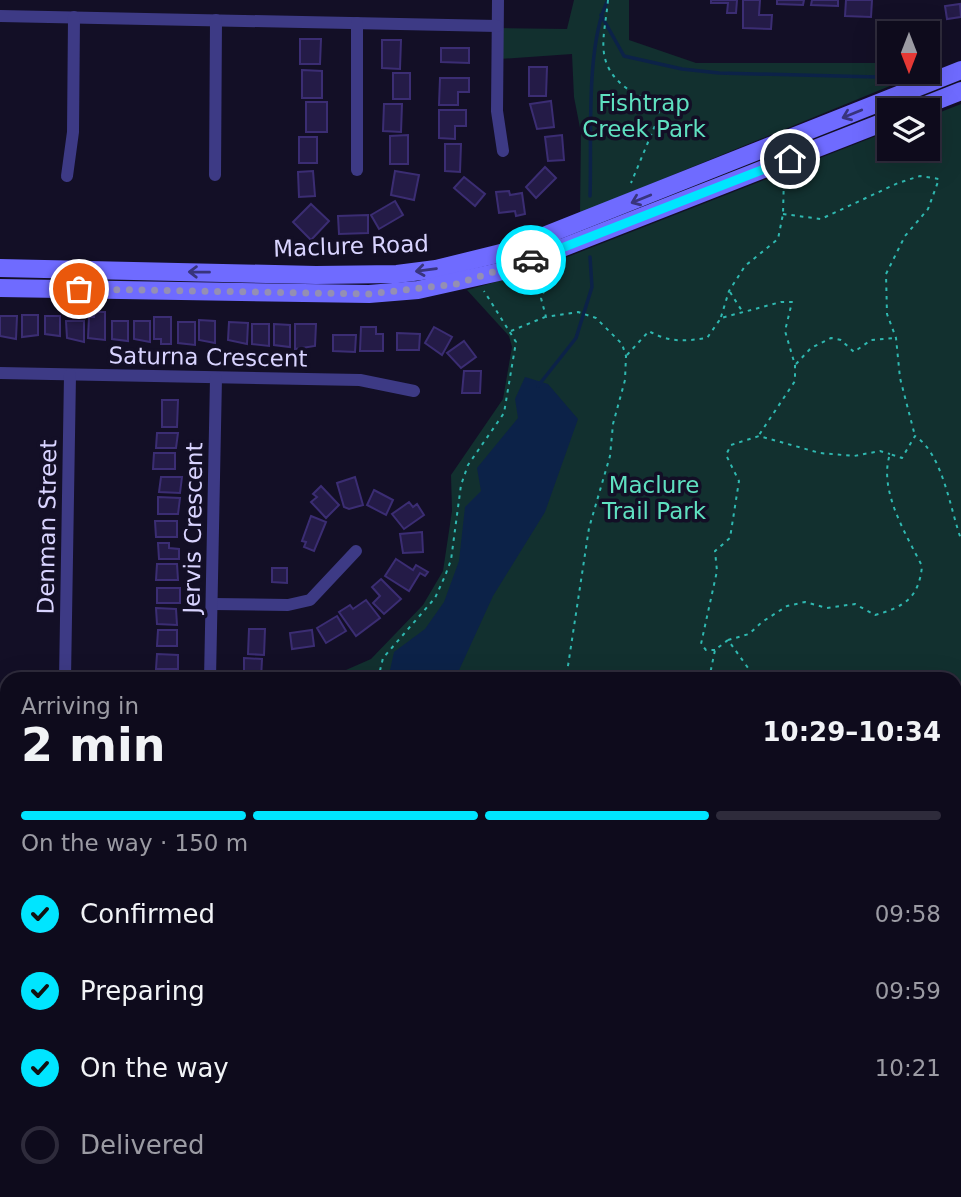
<!DOCTYPE html>
<html lang="en">
<head>
<meta charset="utf-8">
<style>
	body { margin:0; font-family:"DejaVu Sans",sans-serif; background:#1c1929; color:#f1f3f6; height:100vh; display:flex; flex-direction:column; font-size:26px; white-space:nowrap }
	* { box-sizing:border-box; margin:0 }
	p { font-size:23px; color:#9b9ba3 }
	.icon { flex:none; width:38px; height:38px; fill:none; stroke:currentColor; stroke-width:2; stroke-linecap:round; stroke-linejoin:round }
	.map { position:relative; flex:1; overflow:hidden }
	.drawer { position:absolute; left:0px; top:672px; width:962px; height:525px; display:flex; flex-direction:column; background:#0e0b1c; border-radius:21px 21px 0 0; box-shadow:0 7px 28px #0002,0 0 0 2px #2e2b3b }
	.drawer>* { flex:none }
	.needle { width:46px; rotate:180deg }
	.controls { position:absolute; left:877px; top:21px; display:grid; gap:14px }
	.controls a { display:grid; place-items:center; width:63px; height:63px; border-radius:0px; background:#0e0b1c; box-shadow:0 7px 28px #0002,0 0 0 2px #2e2b3b; font-size:35px }
	.pin { position:absolute; display:grid; place-items:center; width:60px; height:60px; color:#fff; margin:-30px; border:4px solid #fff; border-radius:50%; box-shadow:0 2px 7px #0007 }
	.courier { position:absolute; display:grid; place-items:center; width:70px; height:70px; margin:-35px; border:5px solid #00e5ff; border-radius:50%; background:#fff; color:#222; box-shadow:0 2px 9px #0007 }
	.head em { font-style:normal; font-weight:700 }
	.head div { display:flex; flex-direction:column-reverse }
	.head { display:flex; align-items:center; justify-content:space-between; height:119px; padding:0 21px }
	h1 { font-size:46px; font-weight:700; line-height:52px }
	.bar { display:grid; grid-template-columns:repeat(4,1fr); gap:10px 7px; align-content:center; height:84px; padding:0 21px }
	.bar i { height:9px; border-radius:5px; background:#2e2b3b }
	.bar .active { background:#00e5ff }
	.bar p { grid-column:span 4 }
	ol { padding:0 21px; list-style:none }
	li { display:flex; align-items:center; gap:21px; height:77px }
	li p { margin-inline-start:auto }
	li .icon { padding:7px; border-radius:50%; background:#00e5ff; color:#111; stroke-width:4 }
	li:last-child { color:#9b9ba3 }
	li i { width:38px; height:38px; border:4px solid #2e2b3b; border-radius:50% }
	.map>svg:first-child { display:block }
	.green { fill:#12302f }
	.water { fill:#0c2248 }
	.lines { fill:none; stroke-linecap:round; stroke-linejoin:round }
	.stream { stroke:#0c2248; stroke-width:3.5 }
	.building { fill:#241b47; stroke:#3b2d73; stroke-width:2 }
	.path { stroke:#2fb8b0; stroke-width:2; stroke-dasharray:3.5 5; stroke-linecap:butt }
	.minor { stroke:#3d3a85; stroke-width:12 }
	.tertiary { stroke:#3d3a85; stroke-width:16 }
	.secondary { stroke:#6f6bff; stroke-width:18 }
	.oneway { stroke:#38347d }
	.done { stroke:#948fb3; stroke-width:7; stroke-dasharray:0 12.6 }
	.route { stroke:#00e5ff; stroke-width:9 }
	.labels { text-anchor:middle; stroke-width:7; stroke-linejoin:round; paint-order:stroke }
	.park-label { font-size:23px; fill:#5fe0c0; stroke:#130f26 }
	.street-label { font-size:23px; fill:#d9d4ff; stroke:#130f26 }
</style>
</head>
<body>
<div class="map">
<svg width="961" height="1197" viewBox="0 0 961 1197">
	<rect width="100%" height="100%" fill="#130f26"/>
	<g class="green">
		<path d="M574,0H629V40L696,63H889V72H924L580,213L581,133L574,97L572,54L499,59V28L567,29Z"/>
		<path d="M961,104V854L956,845V679H286V676L330,677L371,659L423,605L443,571L452,511L451,475L503,399L512,347L509,336L467,290L524,274L889,131V149H928V117Z"/>
		<path d="M363,1190H631L632,1197H361Z"/>
	</g>
	<path class="water" d="M525,377L548,384L578,419L545,512L493,596L455,679H388L394,652L425,629L444,602L459,561L465,507L481,491L477,468L518,418L515,399Z"/>
	<g class="lines">
		<g class="stream">
			<path d="M601,15L624,56L682,69L719,73L877,77"/>
			<path d="M590,196C592,143 585,45 608,0"/>
			<path d="M538,386L576,338L592,287L590,257"/>
		</g>
	</g>
	<g class="building">
		<path d="M711,0H737L736,13H727L728,3H711Z"/>
		<path d="M743,0H760L759,15H772L771,29L743,28Z"/>
		<path d="M777,0H804L803,5L777,4Z"/>
		<path d="M812,0H838V6L811,5Z"/>
		<path d="M846,0H872L871,17L845,16Z"/>
		<path d="M960,4L961,17L947,19L945,6Z"/>
		<path d="M300,39H321L320,64H300Z"/>
		<path d="M382,40H401L400,69L382,68Z"/>
		<path d="M441,48H469V63L441,62Z"/>
		<path d="M529,67H547L546,96H529Z"/>
		<path d="M302,70L322,71V98H302Z"/>
		<rect x="393" y="73" width="17" height="26"/>
		<path d="M440,78H469V92H458V105H439Z"/>
		<path d="M551,101L554,127L537,129L530,104Z"/>
		<rect x="306" y="102" width="21" height="30"/>
		<path d="M384,104H402L401,132L383,131Z"/>
		<path d="M439,110H466V126H455V139L439,138Z"/>
		<path d="M408,135V164H390V136Z"/>
		<path d="M562,135L564,160L548,161L545,137Z"/>
		<rect x="299" y="137" width="18" height="26"/>
		<path d="M445,144H461L460,172L445,171Z"/>
		<path d="M545,167L556,178L536,198L526,187Z"/>
		<path d="M313,171L315,196L299,197L298,172Z"/>
		<path d="M395,171L419,175L414,200L391,195Z"/>
		<path d="M464,177L485,194L475,206L454,188Z"/>
		<path d="M509,191L510,195L522,193L525,214L516,216L515,211L499,213L496,192Z"/>
		<path d="M395,201L403,215L379,229L371,215Z"/>
		<path d="M311,204L329,221L311,240L293,222Z"/>
		<path d="M368,215V233L339,234L338,216Z"/>
		<path d="M94,312H105V340L88,338L89,317H94Z"/>
		<path d="M22,315H38V335L22,337Z"/>
		<path d="M0,316H17L16,339L0,336Z"/>
		<path d="M45,316H60V336L45,334Z"/>
		<path d="M154,317H171V344H161V339H154Z"/>
		<path d="M199,320L215,321V343L199,340Z"/>
		<path d="M66,321H84V342L67,338Z"/>
		<path d="M112,321H128V341L112,339Z"/>
		<path d="M134,321H150V342L134,339Z"/>
		<path d="M178,322H195V345L178,343Z"/>
		<path d="M229,322L248,323L247,344L228,340Z"/>
		<path d="M252,324H269V346L252,344Z"/>
		<path d="M274,324L290,325V347L274,345Z"/>
		<path d="M295,324H316L315,346L295,349Z"/>
		<path d="M361,327H376V334H383V351H360Z"/>
		<path d="M434,327L452,337L442,355L425,343Z"/>
		<path d="M397,333L420,334L419,350H397Z"/>
		<path d="M333,335H356L355,352L333,351Z"/>
		<path d="M464,341L476,357L461,368L447,353Z"/>
		<path d="M464,371H481L480,393H462Z"/>
		<path d="M162,400H178L177,427H162Z"/>
		<path d="M157,433H178L176,448H156Z"/>
		<path d="M154,453H175V469H153Z"/>
		<path d="M161,477H182L180,493L159,492Z"/>
		<path d="M355,477L363,505L349,509L344,507L337,483Z"/>
		<path d="M321,486L339,505L326,518L311,502L317,497L313,494Z"/>
		<path d="M374,490L393,500L386,515L367,505Z"/>
		<path d="M158,497L180,498L178,514H158Z"/>
		<path d="M409,502L413,507L417,504L424,515L404,529L392,514Z"/>
		<path d="M311,516L326,522L314,551L304,547L306,542L302,541Z"/>
		<path d="M155,521H177V537H156Z"/>
		<path d="M422,532L423,552L403,553L400,534Z"/>
		<path d="M158,543H169V548L179,549V559H159Z"/>
		<path d="M396,559L413,570L416,565L428,572L425,576L420,573L409,591L385,576Z"/>
		<path d="M157,564H177L178,580H156Z"/>
		<path d="M272,568H287V583L272,582Z"/>
		<path d="M381,579L401,599L384,614L373,603L380,596L372,587Z"/>
		<rect x="157" y="588" width="23" height="15"/>
		<path d="M366,600L380,618L356,636L339,612L350,605L353,609Z"/>
		<path d="M156,608L176,609L177,625L157,624Z"/>
		<path d="M337,616L346,631L326,643L317,628Z"/>
		<path d="M249,629H265L264,655L248,654Z"/>
		<path d="M158,630H177V646H157Z"/>
		<path d="M312,630L314,646L292,649L290,633Z"/>
		<path d="M157,654L178,655V669H156Z"/>
		<path d="M244,658L262,659L261,679H244Z"/>
		<rect x="148" y="674" width="27" height="5"/>
		<path d="M1,777L7,778V801H0Z"/>
		<path d="M647,1190H674V1195L648,1197Z"/>
		<path d="M747,1190H770L764,1197H752Z"/>
		<path d="M782,1190H793L801,1197H776Z"/>
	</g>
	<g class="lines">
		<g class="path">
			<path d="M608,0C605,36 592,64 629,90C638,97 649,99 658,107L659,116L631,183"/>
			<path d="M783,214L821,219L898,183L920,176L939,179L928,209L905,236L886,274L887,314L896,338L900,378L915,436"/>
			<path d="M555,267L541,298L546,317L578,312L596,318L622,344L626,356L625,380L613,424L610,456L589,528L566,679"/>
			<path d="M730,292L742,311"/>
			<path d="M721,317L729,291L745,266L778,239L783,214L784,176"/>
			<path d="M511,331L545,317"/>
			<path d="M627,355L649,331C669,343 686,341 707,338L721,318L781,302H792L785,331L795,365V381L759,435"/>
			<path d="M796,364L811,348L831,338L841,340L854,352L871,340L894,338"/>
			<path d="M728,640L749,634L762,622L787,606L805,602L827,608L855,604L875,615C904,607 919,598 922,566C906,534 878,490 890,454L902,458L915,436C943,454 950,509 961,539"/>
			<path d="M715,650H706L701,644L717,571L715,551L730,538L739,481L726,455L731,445L759,436L820,453L854,456L880,451L890,454"/>
			<path d="M378,679L383,658L435,598L445,576L451,560L461,485L468,465L504,413L516,342L484,291"/>
			<path d="M709,679L715,650L728,640L756,679"/>
			<path d="M956,767L961,772"/>
			<path d="M615,1190L616,1197"/>
			<path d="M484,1197L485,1190"/>
			<path d="M590,1197L595,1190"/>
		</g>
		<g class="minor">
			<path d="M498,0L497,111L503,151"/>
			<path d="M0,16L497,26"/>
			<path d="M357,23V170"/>
			<path d="M215,175L216,20"/>
			<path d="M67,176L73,132L74,17"/>
			<path d="M0,373L360,380L414,391"/>
			<path d="M213,604L288,605L310,600L356,551"/>
			<path d="M65,679L70,375"/>
			<path d="M210,679L216,378"/>
			<path d="M0,743H7"/>
			<path d="M0,891H7"/>
			<path d="M956,1130L961,1123"/>
			<path d="M956,1189L961,1194"/>
			<path d="M68,1190V1197"/>
			<path d="M714,1190L720,1197"/>
		</g>
		<g class="tertiary">
			<path d="M0,1171L7,1172"/>
			<path d="M207,1190L265,1197"/>
			<path d="M308,1190L331,1197"/>
		</g>
		<g class="secondary">
			<path d="M913,110L961,91"/>
			<path d="M0,268L316,275L397,274L436,269L501,253L961,70"/>
			<path d="M0,288L369,294L418,290L503,271L889,120"/>
		</g>
	</g>
	<defs><path id="oneway-shaft" d="M-6 0H5M1.5-3L5.5 0L1.5 3" fill="none" stroke-width="1.6" stroke-linecap="round" stroke-linejoin="round" transform="scale(1.75)"/></defs>
	<g class="oneway">
		<use href="#oneway-shaft" transform="translate(852 114) rotate(158)"/>
		<use href="#oneway-shaft" transform="translate(641 199) rotate(158)"/>
		<use href="#oneway-shaft" transform="translate(426 270) rotate(173)"/>
		<use href="#oneway-shaft" transform="translate(199 272) rotate(-179)"/>
	</g>
	<g class="lines">
		<path class="done" d="M79,289L369,294L456,284L531,260"/>
		<path class="route" d="M531,260L790,159"/>
	</g>
	<g class="labels">
		<g class="park-label">
			<text x="644" y="111">Fishtrap<tspan x="644" dy="26">Creek Park</tspan></text>
			<text x="654" y="493">Maclure<tspan x="654" dy="26">Trail Park</tspan></text>
		</g>
		<g class="street-label">
			<text transform="translate(351 246) rotate(-2)" y="8">Maclure Road</text>
			<text transform="translate(208 357) rotate(1)" y="8">Saturna Crescent</text>
			<text transform="translate(47 527) rotate(-89)" y="8">Denman Street</text>
			<text transform="translate(193 528) rotate(-89)" y="8">Jervis Crescent</text>
		</g>
	</g>
</svg>
<div class="controls">
<a><svg class="needle" viewBox="-14 -14 28 28"><path d="M0-13l5 13h-10z" fill="#e53935"/><path d="M0 13l5-13h-10z" fill="#9b9ba3"/></svg></a>
<a><svg class="icon" aria-label="layers" viewBox="0 0 24 24"><path d="M12 4l9 5-9 5-9-5zM3 14l9 5 9-5"/></svg></a>
</div>
<div class="pin" style="left:79px;top:289px;background:#ea580c"><svg class="icon" aria-label="bag" viewBox="0 0 24 24"><path d="M5 8h14l-1 12H6zM9 8a3 3 0 0 1 6 0"/></svg></div>
<div class="pin" style="left:790px;top:159px;background:#1f2937"><svg class="icon" aria-label="home" viewBox="0 0 24 24"><path d="M3 11l9-7 9 7M6 9v11h12V9"/></svg></div>
<div class="courier" style="left:531px;top:260px"><svg class="icon" aria-label="car" viewBox="0 0 24 24"><path d="M5 17H2v-5l4-1 3-4h7l3 4 3 1v5h-3M9 17h6M6 11h13"/><circle cx="7" cy="17" r="2"/><circle cx="17" cy="17" r="2"/></svg></div>
<section class="drawer">
<div class="head"><div><h1>2 min</h1><p>Arriving in</p></div><em>10:29–10:34</em></div>
<div class="bar"><i class="active"></i><i class="active"></i><i class="active"></i><i></i><p>On the way · 150 m</p></div>
<ol>
<li><svg class="icon" aria-label="check" viewBox="0 0 24 24"><path d="M5 12l5 5 9-10"/></svg>Confirmed<p>09:58</p></li>
<li><svg class="icon" aria-label="check" viewBox="0 0 24 24"><path d="M5 12l5 5 9-10"/></svg>Preparing<p>09:59</p></li>
<li><svg class="icon" aria-label="check" viewBox="0 0 24 24"><path d="M5 12l5 5 9-10"/></svg>On the way<p>10:21</p></li>
<li><i></i>Delivered</li>
</ol>
</section>
</div>
</body>
</html>
